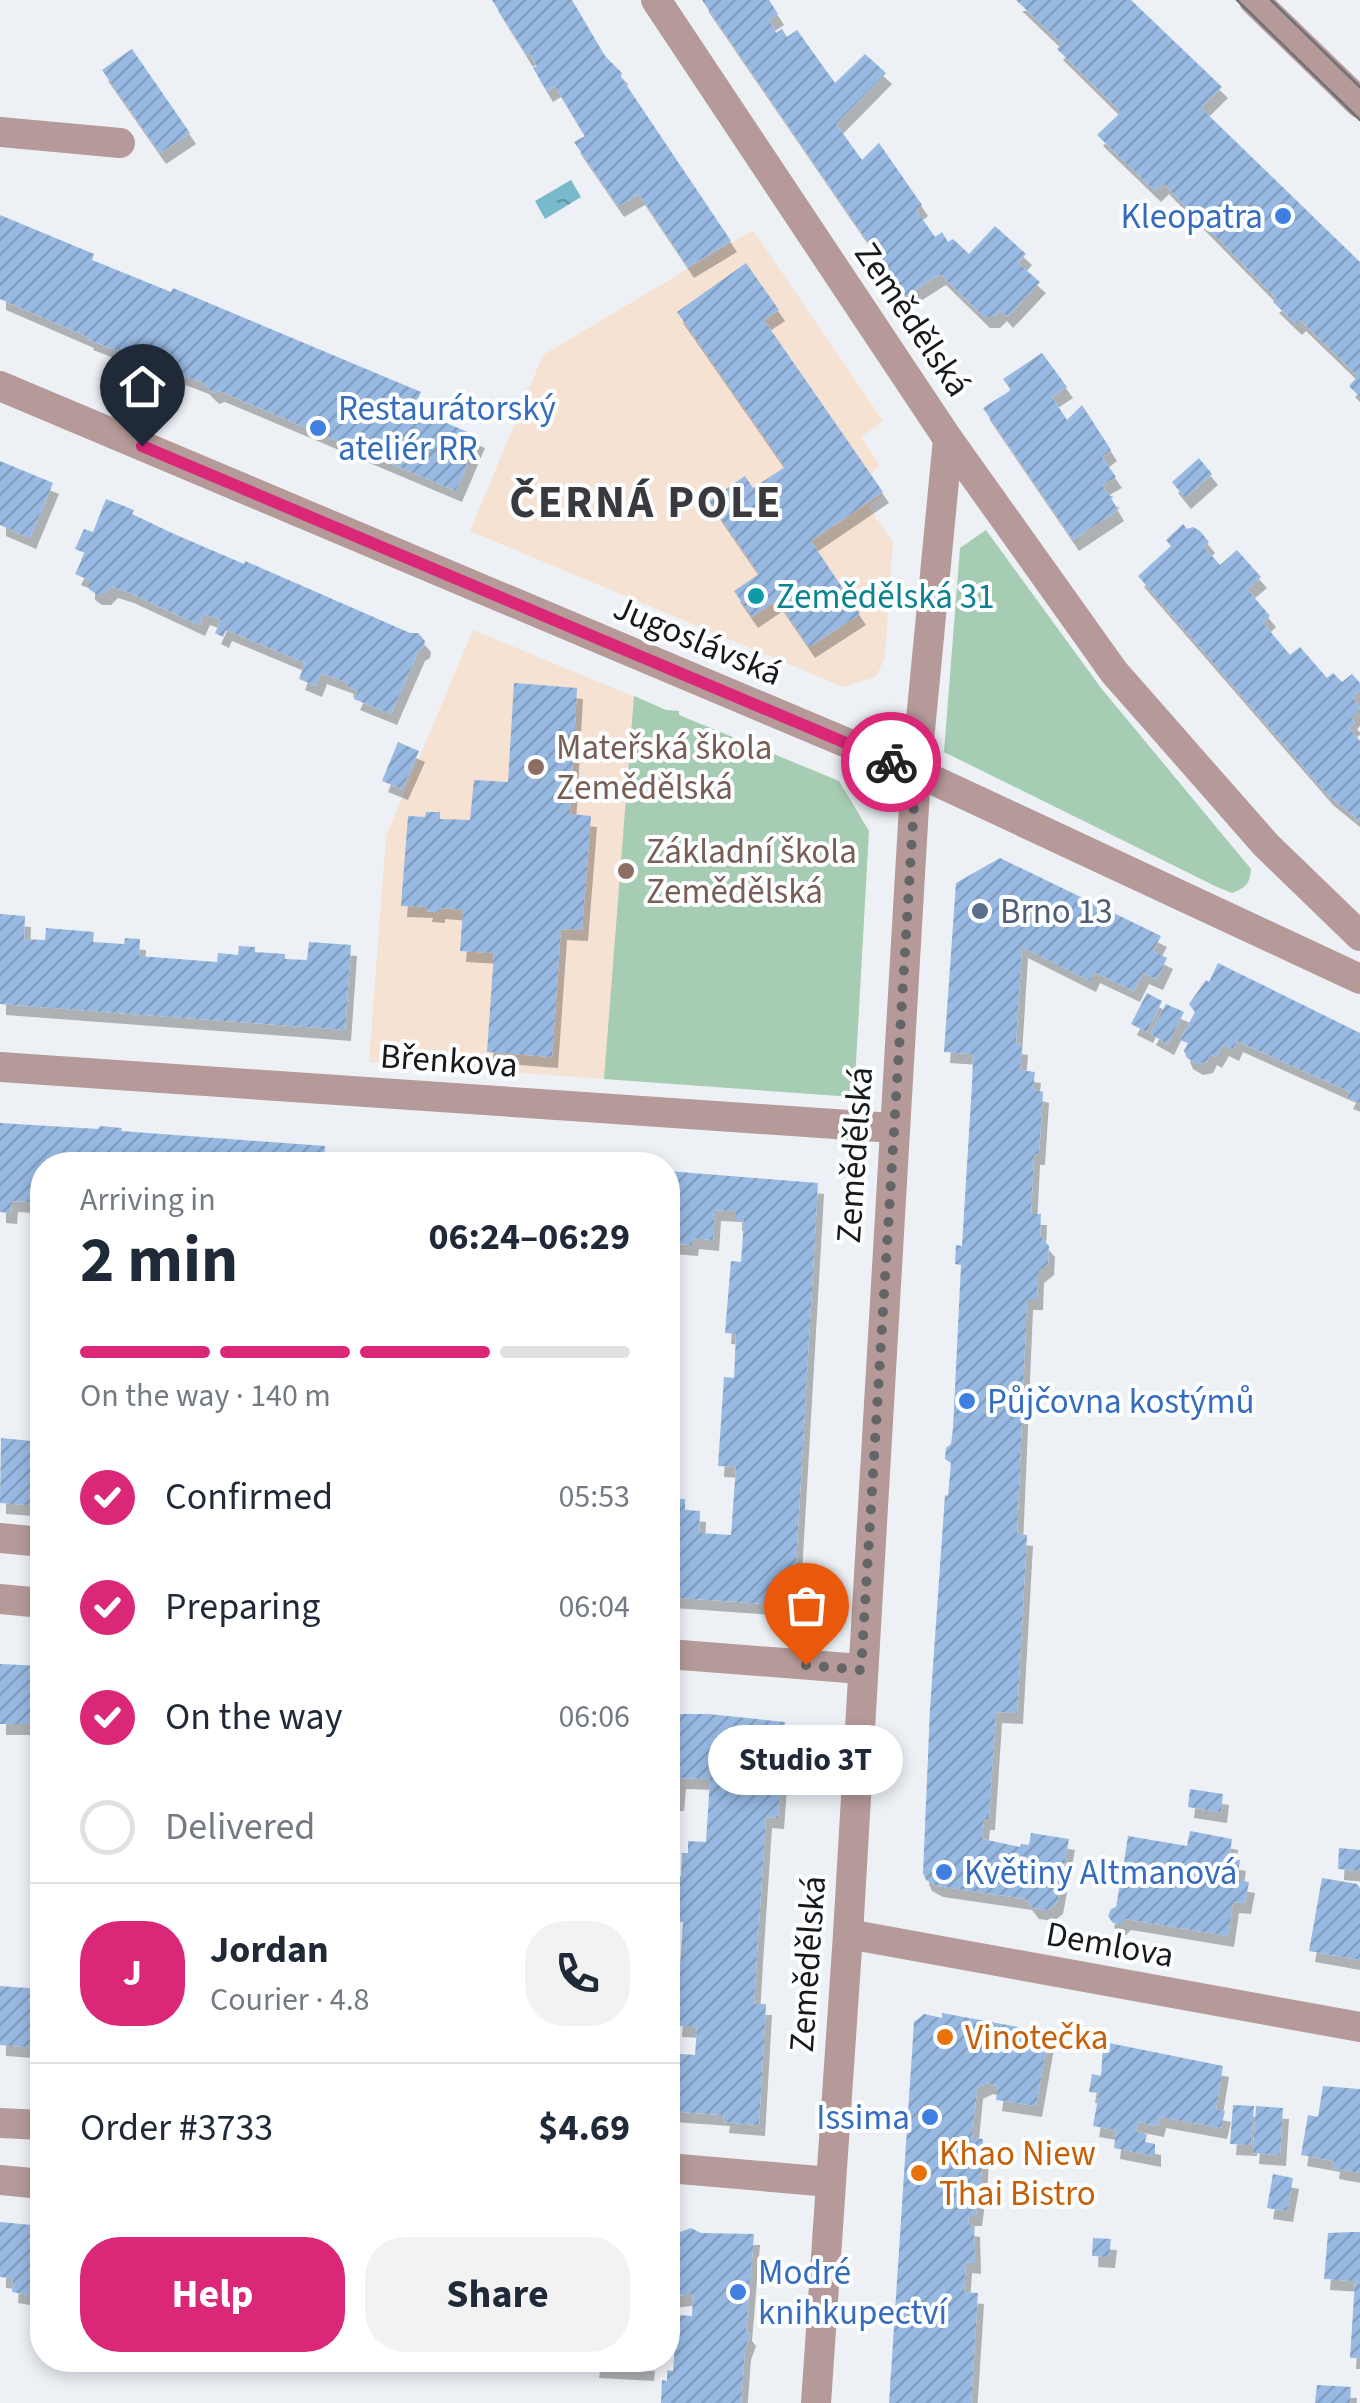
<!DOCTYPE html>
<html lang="en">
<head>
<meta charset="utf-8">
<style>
	body { margin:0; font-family:"Source Sans 3",sans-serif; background:#f2f2f3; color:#1f2937; height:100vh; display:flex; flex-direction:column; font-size:38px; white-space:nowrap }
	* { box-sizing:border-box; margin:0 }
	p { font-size:32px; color:#747a83 }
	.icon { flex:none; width:55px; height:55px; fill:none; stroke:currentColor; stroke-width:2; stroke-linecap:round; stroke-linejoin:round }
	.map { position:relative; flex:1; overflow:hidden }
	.details { position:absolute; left:30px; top:1152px; width:650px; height:1220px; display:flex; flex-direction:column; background:#fff; border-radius:40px; box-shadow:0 5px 15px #0003 }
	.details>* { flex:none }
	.pin { position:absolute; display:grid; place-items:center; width:85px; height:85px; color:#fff; margin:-102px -42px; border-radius:50% 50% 50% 0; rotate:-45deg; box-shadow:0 0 10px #0007 }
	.pin .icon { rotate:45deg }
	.courier { position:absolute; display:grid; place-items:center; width:100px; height:100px; margin:-50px; border:8px solid #db2777; border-radius:50%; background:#fff; color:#222; box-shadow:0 2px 12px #0007 }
	.bubble { position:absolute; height:70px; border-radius:35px; background:#fff; box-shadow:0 5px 15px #0003; font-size:32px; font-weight:700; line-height:70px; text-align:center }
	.head em { font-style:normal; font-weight:700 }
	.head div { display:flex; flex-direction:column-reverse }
	.head { display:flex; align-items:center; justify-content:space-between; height:170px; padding:0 50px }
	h1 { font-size:65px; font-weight:700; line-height:75px }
	.bar { display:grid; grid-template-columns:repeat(4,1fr); gap:15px 10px; align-content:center; height:120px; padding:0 50px }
	.bar i { height:12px; border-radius:8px; background:#e0e1e3 }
	.bar .on { background:#db2777 }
	.bar p { grid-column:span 4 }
	.line { display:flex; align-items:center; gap:25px; padding:0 50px; border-top:2px solid #e0e1e3 }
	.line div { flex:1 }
	.round { display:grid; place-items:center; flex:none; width:105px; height:105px; border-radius:40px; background:#f2f2f3 }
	ol { padding:0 50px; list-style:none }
	li { display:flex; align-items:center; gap:30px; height:110px }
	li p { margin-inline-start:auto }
	li .icon { padding:10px; border-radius:50%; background:#db2777; color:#fff; stroke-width:4 }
	li:last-child { color:#747a83 }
	li i { width:55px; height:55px; border:5px solid #e0e1e3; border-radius:50% }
	.button { display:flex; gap:20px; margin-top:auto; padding:20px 50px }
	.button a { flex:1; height:115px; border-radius:40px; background:#db2777; color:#fff; font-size:40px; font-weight:700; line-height:115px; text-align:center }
	.button a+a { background:#f2f2f3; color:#1f2937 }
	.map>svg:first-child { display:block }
	.education { fill:#f6e2d3 }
	.park { fill:#a6cdb4 }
	.water { fill:url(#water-ripples) }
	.building { fill:url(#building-hatch); filter:url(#shadow) }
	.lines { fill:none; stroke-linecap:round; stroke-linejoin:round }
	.minor { stroke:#b59a99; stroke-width:30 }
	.tram { stroke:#6f7174; stroke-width:2.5 }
	.done { stroke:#636567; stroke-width:10; stroke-dasharray:0 18 }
	.route { stroke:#db2777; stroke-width:12 }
	.shop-dot { fill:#3f7fe0; stroke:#fdfeff; stroke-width:4 }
	.culture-dot { fill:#0f9aa8; stroke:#fdfeff; stroke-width:4 }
	.education-dot { fill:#8d6e63; stroke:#fdfeff; stroke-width:4 }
	.service-dot { fill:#5c6f8a; stroke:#fdfeff; stroke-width:4 }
	.food-dot { fill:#e8710a; stroke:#fdfeff; stroke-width:4 }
	.labels { text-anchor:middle; stroke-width:8; stroke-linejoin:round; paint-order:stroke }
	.shop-label { font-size:35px; fill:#366cbe; stroke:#fdfeff; text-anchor:start }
	.street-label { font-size:35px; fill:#18191b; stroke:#fdfeff }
	.culture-label { font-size:35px; fill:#0d838f; stroke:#fdfeff; text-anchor:start }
	.education-label { font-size:35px; fill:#785e54; stroke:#fdfeff; text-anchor:start }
	.service-label { font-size:35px; fill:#4e5e75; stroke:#fdfeff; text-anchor:start }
	.food-label { font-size:35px; fill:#c56008; stroke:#fdfeff; text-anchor:start }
	.district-label { font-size:45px; font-weight:bold; letter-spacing:2.5px; fill:#383a3d; stroke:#fdfeff }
</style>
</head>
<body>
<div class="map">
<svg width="1360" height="2403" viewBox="0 0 1360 2403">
	<defs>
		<pattern id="water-ripples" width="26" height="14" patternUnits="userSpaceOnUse" patternTransform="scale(2.5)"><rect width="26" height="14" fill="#7ab8cc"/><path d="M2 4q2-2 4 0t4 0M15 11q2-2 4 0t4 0" fill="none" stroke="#6395a5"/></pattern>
		<pattern id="building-hatch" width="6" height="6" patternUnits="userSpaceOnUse" patternTransform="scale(2.5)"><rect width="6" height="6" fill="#97b9e2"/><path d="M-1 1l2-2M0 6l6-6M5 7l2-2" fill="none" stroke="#819ec1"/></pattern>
		<filter id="shadow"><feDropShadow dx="6" dy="11" stdDeviation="0" flood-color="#0004"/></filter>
	</defs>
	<rect width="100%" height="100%" fill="#edf1f5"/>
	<g class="education">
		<path d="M753,230L883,421L861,437L880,466L870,474L883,494L868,506L893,542L885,657L876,677L843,687L470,531L543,355Z"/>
		<path d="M473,630L839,781L869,831L854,1097L369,1062L386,836Z"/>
	</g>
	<g class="park">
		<path d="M986,530L1101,688L1251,869C1250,883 1246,888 1232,893L1217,887L944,752L960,548Z"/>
		<path d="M634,696L666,710L679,711V715L839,781L869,831L854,1097L604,1079Z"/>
	</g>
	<path class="water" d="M571,180L581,197L545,219L535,201Z"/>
	<g class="building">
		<path d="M492,0H572L605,56L622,73L621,77L731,241L688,267L639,194L618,206L574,142L585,136L555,86L547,91L533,68L537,66L530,54L527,56Z"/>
		<path d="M702,0H769L778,14L769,20L776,33L782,29L787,37L797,30L835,83L865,54L886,73L836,124L862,160L879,143L922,205L916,210L935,237L942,232L948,242L953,239L969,254L995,226L1026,254L1018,263L1040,282L1007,317L1001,310L994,317H984L940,274L905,296Z"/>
		<path d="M1016,0H1131L1222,87L1201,108L1360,262V397L1349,386L1358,376L1300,320L1296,324L1273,302L1277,299L1163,183L1155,191L1097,135L1121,112L1057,49L1062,44Z"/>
		<path d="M132,49L190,133L160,153L102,70Z"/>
		<path d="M0,215L94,254L92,260L171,292L173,288L421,392L414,409L479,437L456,491L219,391L213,393L203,383L87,339L88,337L0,299Z"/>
		<path d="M746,263L779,310L764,320L883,492L811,541L860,614L809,647L777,600L752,617L734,591L759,574L709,501L745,476L753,488L785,467L677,312Z"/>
		<path d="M1042,353L1067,387L1052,397L1067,420L1082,405L1111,450L1102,457L1116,477L1102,485L1109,495L1114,497L1111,498L1118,510L1073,540L983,408L1011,390L1003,379Z"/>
		<path d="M1199,458L1212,474L1185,498L1172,482Z"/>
		<path d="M0,461L53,483L30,538L0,525Z"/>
		<path d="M106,499L134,510L132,514L174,534L244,564L245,561L410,633H418L425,641L424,647L419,650L391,714L354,699L358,691L347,686L348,683L321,673L316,686L299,679L305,663L226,630L223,637L215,633L221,620L204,614L199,625L128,592L112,587L105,594H96L89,589V580L75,574L85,553L75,549L84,529L93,532Z"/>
		<path d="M1183,524L1187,529L1193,527L1200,531L1209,542L1204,547L1220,565L1237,550L1261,577L1247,589L1270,616L1263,623L1290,655L1300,647L1327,678L1333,673L1342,682L1352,674L1360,683V690L1353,697L1360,709L1351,718L1355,723L1349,728L1360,741V821L1327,794L1138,576L1171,546L1166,540Z"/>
		<path d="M514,683L577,688L570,814L591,816L582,930L561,929L552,1057L487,1052L494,953L460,951L463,910L439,908V912L426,911L427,907L401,906L408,816L425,817L426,812H440V819L470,820L474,780L508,782Z"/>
		<path d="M398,742L419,751L402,789L382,781Z"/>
		<path d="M1000,858L1161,936L1153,951L1167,958L1157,979L1143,973L1134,991L1094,972L1090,981L1022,947L1016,1043L1022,1044L1020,1070L1035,1072L1033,1089L1043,1092L1039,1154H1034L1031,1214H1041L1040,1236L1049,1246L1048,1264L1038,1272L1037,1299H1027L1017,1534L1027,1535L1017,1713L996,1712L989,1819H984L982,1839L1020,1847L1021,1844L1029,1845L1031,1833L1069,1839L1057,1903L1048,1910L1033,1908L1026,1899L937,1886L926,1880L923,1873L930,1709L945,1495L948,1496L951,1463L945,1459L946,1448L951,1444L953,1429L961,1265L955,1264L956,1245L962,1246L972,1084L973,1054L944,1052L956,883Z"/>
		<path d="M0,914L25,916L24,939L45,940L46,928L94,932L93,942L124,944L125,938L140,939L139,956L217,962L218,953L238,955L239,946L255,947V952L285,954V959L307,960L309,942L351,945L345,1030L0,1004Z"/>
		<path d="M1218,963L1360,1033V1103L1347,1098L1350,1092L1237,1041L1233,1050L1223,1045L1216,1057L1211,1054L1207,1062L1197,1064L1187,1058L1184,1051L1188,1043L1180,1040L1195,1012L1189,1004L1206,980L1209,982Z"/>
		<path d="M1147,993L1162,1001L1147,1032L1131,1024Z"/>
		<path d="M1166,1004L1184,1012L1168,1044L1150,1034Z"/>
		<path d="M0,1123L98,1129L100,1126L122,1128L121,1131L325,1146L324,1165H42V1203L12,1201L11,1213L0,1212Z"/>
		<path d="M393,1152L539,1162L538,1165H392Z"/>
		<path d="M668,1171L818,1183L793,1614L766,1611V1604L668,1597V1498L685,1499V1510L700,1511L699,1533L731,1535L736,1467L718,1466L724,1377L734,1378L736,1334L725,1333L731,1261L741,1262L744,1220H736V1211L715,1210L713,1240L693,1238L692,1245L668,1243Z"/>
		<path d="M1,1438L42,1442V1506L0,1503Z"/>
		<path d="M0,1664L42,1666V1742L35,1741L36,1724H0Z"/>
		<path d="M668,1714H708L785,1722L778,1818L766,1817L757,1952L754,2004H766L759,2125L723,2122L724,2115L668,2111V2053L695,2055L697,2027L676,2026L683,1922H678L677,1876H681L682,1853H688V1841L706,1842L710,1779L680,1778L678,1800H668Z"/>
		<path d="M1190,1789L1223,1794L1221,1812L1188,1807Z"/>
		<path d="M1190,1831L1232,1839L1229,1858L1240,1860L1237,1880L1249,1882L1245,1903L1233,1902L1228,1936L1125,1919L1120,1924L1113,1923L1108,1916L1111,1909L1116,1907L1120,1885L1112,1884L1115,1867L1123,1869L1128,1836L1187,1846Z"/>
		<path d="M1339,1848L1360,1850V1871L1338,1869Z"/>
		<path d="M1322,1878L1357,1884L1360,1888V1960L1309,1951Z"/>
		<path d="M0,1986L42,1989V2048L0,2045Z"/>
		<path d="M942,2013L1023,2028V2033L1048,2038L1036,2106L996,2100L998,2086L987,2083L977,2088L972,2138L983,2139L982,2169L976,2215H969L968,2225L974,2226L975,2263L966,2262L964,2292L978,2293L971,2403H889L914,2022L924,2014L942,2018Z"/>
		<path d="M1109,2043L1223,2066L1216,2109L1225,2111L1221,2128L1160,2117L1158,2126L1138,2122L1136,2132L1147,2134L1145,2142L1155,2144V2156L1114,2148L1116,2130L1093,2126L1099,2093L1089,2092L1092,2074L1101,2076L1103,2046Z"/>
		<path d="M1323,2086L1360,2089V2173L1333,2168L1334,2161L1301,2155L1308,2115L1318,2117Z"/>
		<path d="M1233,2105L1254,2106L1251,2145L1230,2144Z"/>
		<path d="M1256,2106L1283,2108L1280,2155L1253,2153Z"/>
		<path d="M1273,2174L1293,2178L1287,2211L1267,2208Z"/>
		<path d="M0,2222L42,2226V2297L12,2292L13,2278L0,2277Z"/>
		<path d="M691,2228L701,2233L754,2234L746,2330L750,2335L745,2349L741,2403H661L662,2380L667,2381V2370L673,2371L677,2315L692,2316L693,2294L668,2297V2230L680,2232Z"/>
		<path d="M1352,2232H1360V2358H1350L1355,2281L1324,2279L1328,2233Z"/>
		<path d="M1093,2238L1111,2239L1109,2257L1092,2256Z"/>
		<path d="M594,2360H649L648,2370L593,2367Z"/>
		<path d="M1317,2385L1351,2387L1350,2403H1315Z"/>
	</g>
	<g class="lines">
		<g class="minor">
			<path d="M656,0L948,439L1114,672L1266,845L1360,936"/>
			<path d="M1254,0L1360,103"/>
			<path d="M0,132L120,143"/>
			<path d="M0,386L916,772L1360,979"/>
			<path d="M0,1067L893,1128"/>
			<path d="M0,1538L42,1542"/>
			<path d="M0,1599L42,1603"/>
			<path d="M668,1654L861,1669"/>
			<path d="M848,1934L1360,2027"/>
			<path d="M0,2123L42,2125"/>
			<path d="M668,2168L830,2182"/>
			<path d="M0,2180L42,2184"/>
			<path d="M816,2403L848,1934L916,772L948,439"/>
		</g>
		<g class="tram">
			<path d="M1237,0L1360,120"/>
			<path d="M1271,0L1360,87"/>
		</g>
	</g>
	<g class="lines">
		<path class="done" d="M806,1665L861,1670L916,772L891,762"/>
		<path class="route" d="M142,446L891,762"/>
	</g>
	<g class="shop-dot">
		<circle cx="1283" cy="216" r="10"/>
		<circle cx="318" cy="428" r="10"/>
		<circle cx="967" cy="1401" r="10"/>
		<circle cx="944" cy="1872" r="10"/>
		<circle cx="930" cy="2117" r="10"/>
		<circle cx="738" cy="2292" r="10"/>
	</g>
	<circle class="culture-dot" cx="756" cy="596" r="10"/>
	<g class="education-dot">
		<circle cx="536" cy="767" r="10"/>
		<circle cx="626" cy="871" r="10"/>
	</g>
	<circle class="service-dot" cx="980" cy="911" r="10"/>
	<g class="food-dot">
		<circle cx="945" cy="2037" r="10"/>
		<circle cx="919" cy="2173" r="10"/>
	</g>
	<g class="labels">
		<g class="shop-label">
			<text x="1263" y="228" text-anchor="end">Kleopatra</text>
			<text x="338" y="420">Restaurátorský<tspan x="338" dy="40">ateliér RR</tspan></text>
			<text x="987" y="1413">Půjčovna kostýmů</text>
			<text x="964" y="1884">Květiny Altmanová</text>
			<text x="910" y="2129" text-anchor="end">Issima</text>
			<text x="758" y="2284">Modré<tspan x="758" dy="40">knihkupectví</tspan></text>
		</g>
		<g class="street-label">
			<text transform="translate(913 319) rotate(56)" y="12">Zemědělská</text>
			<text transform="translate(698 640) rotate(23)" y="12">Jugoslávská</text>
			<text transform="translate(449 1060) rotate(4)" y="12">Břenkova</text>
			<text transform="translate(854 1155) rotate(-86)" y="12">Zemědělská</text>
			<text transform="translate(1110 1944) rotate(10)" y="12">Demlova</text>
			<text transform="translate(807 1964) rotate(-86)" y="12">Zemědělská</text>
		</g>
		<g class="culture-label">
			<text x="776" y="608">Zemědělská 31</text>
		</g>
		<g class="education-label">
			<text x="556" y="759">Mateřská škola<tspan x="556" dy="40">Zemědělská</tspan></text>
			<text x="646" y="863">Základní škola<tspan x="646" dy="40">Zemědělská</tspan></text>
		</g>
		<g class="service-label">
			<text x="1000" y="923">Brno 13</text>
		</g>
		<g class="food-label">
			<text x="965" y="2049">Vinotečka</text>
			<text x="939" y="2165">Khao Niew<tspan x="939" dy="40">Thai Bistro</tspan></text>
		</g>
		<g class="district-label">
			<text x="646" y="517">ČERNÁ POLE</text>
		</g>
	</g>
</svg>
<div class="pin" style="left:806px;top:1665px;background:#ea580c"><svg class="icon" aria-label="bag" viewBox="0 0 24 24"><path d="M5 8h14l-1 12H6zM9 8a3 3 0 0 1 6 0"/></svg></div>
<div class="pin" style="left:142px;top:446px;background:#1f2937"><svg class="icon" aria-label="home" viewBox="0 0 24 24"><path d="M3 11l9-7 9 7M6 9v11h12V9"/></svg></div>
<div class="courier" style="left:891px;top:762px"><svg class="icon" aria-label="bike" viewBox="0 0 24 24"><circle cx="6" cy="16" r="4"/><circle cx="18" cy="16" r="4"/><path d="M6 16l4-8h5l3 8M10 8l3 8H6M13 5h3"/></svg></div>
<div class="bubble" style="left:708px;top:1725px;width:195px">Studio 3T</div>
<section class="details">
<div class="head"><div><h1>2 min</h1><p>Arriving in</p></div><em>06:24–06:29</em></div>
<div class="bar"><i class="on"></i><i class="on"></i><i class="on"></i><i></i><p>On the way · 140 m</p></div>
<ol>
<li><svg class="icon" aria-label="check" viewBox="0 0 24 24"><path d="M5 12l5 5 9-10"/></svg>Confirmed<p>05:53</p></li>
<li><svg class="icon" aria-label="check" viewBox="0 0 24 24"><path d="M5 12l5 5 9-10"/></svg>Preparing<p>06:04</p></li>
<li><svg class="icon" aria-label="check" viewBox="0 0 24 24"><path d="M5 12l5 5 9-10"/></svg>On the way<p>06:06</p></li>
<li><i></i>Delivered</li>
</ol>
<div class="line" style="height:180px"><b class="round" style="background:#db2777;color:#fff">J</b><div><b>Jordan</b><p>Courier · 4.8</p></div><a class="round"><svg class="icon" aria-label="phone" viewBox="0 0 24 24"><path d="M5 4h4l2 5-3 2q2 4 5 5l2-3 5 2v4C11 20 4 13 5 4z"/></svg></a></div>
<div class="line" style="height:130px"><div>Order #3733</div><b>$4.69</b></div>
<div class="button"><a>Help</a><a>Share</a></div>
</section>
</div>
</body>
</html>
